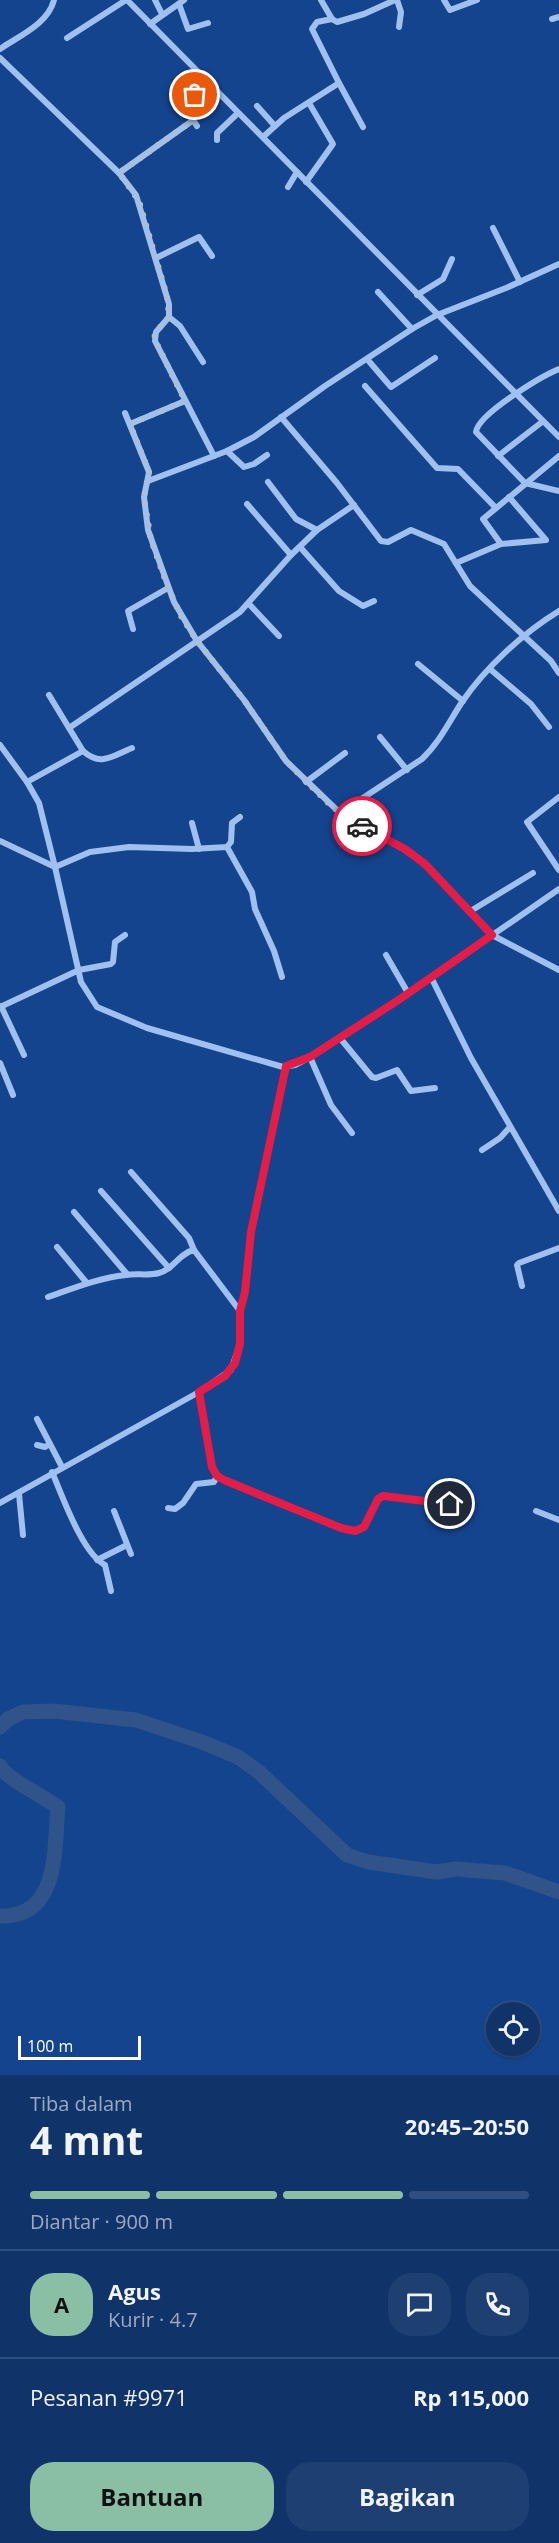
<!DOCTYPE html>
<html lang="id">
<head>
<meta charset="utf-8">
<style>
	body { margin:0; font-family:"Open Sans",sans-serif; background:#1e3f72; color:#f1f3f6; height:100vh; display:flex; flex-direction:column; font-size:22px; white-space:nowrap }
	* { box-sizing:border-box; margin:0 }
	p { font-size:20px; color:#9caac1 }
	.icon { flex:none; width:33px; height:33px; fill:none; stroke:currentColor; stroke-width:2; stroke-linecap:round; stroke-linejoin:round }
	.map { position:relative; height:2075px; overflow:hidden }
	.side { display:flex; flex-direction:column; background:#10336a; flex:1 }
	.side>* { flex:none }
	.controls { position:absolute; left:486px; top:2002px; display:grid; gap:12px }
	.controls a { display:grid; place-items:center; width:54px; height:54px; border-radius:50%; background:#10336a; box-shadow:0 2px 4px #0004,0 0 0 2px #304e7e; font-size:30px }
	.scale { position:absolute; left:18px; bottom:15px; width:123px; box-sizing:border-box; padding-left:6px; border:3px solid #fff; border-top:0; font-size:16px; line-height:21px; white-space:nowrap; color:#fff; -webkit-text-stroke:4px #15448e; paint-order:stroke }
	.pin { position:absolute; display:grid; place-items:center; width:51px; height:51px; color:#fff; margin:-26px; border:3px solid #fff; border-radius:50%; box-shadow:0 2px 6px #0007 }
	.courier { position:absolute; display:grid; place-items:center; width:60px; height:60px; margin:-30px; border:4px solid #e11d48; border-radius:50%; background:#fff; color:#222; box-shadow:0 2px 8px #0007 }
	.headline em { font-style:normal; font-weight:700 }
	.headline div { display:flex; flex-direction:column-reverse }
	.headline { display:flex; align-items:center; justify-content:space-between; height:102px; padding:0 30px }
	h1 { font-size:39px; font-weight:700; line-height:45px }
	.bar { display:grid; grid-template-columns:repeat(4,1fr); gap:9px 6px; align-content:center; height:72px; padding:0 30px }
	.bar i { height:8px; border-radius:4px; background:#304e7e }
	.bar .current { background:#8abfa5 }
	.bar p { grid-column:span 4 }
	.line { display:flex; align-items:center; gap:15px; padding:0 30px; border-top:2px solid #304e7e }
	.line div { flex:1 }
	.round { display:grid; place-items:center; flex:none; width:63px; height:63px; border-radius:24px; background:#1e3f72 }
	.button { display:flex; gap:12px; margin-top:auto; padding:12px 30px }
	.button a { flex:1; height:69px; border-radius:24px; background:#8abfa5; color:#111; font-size:24px; font-weight:700; line-height:69px; text-align:center }
	.button a+a { background:#1e3f72; color:#f1f3f6 }
	.map>svg:first-child { display:block }
	.lines { fill:none; stroke-linecap:round; stroke-linejoin:round }
	.river { stroke:#30538a; stroke-width:15 }
	.street { stroke:#a0c1f0; stroke-width:6 }
	.done { stroke:#adbed7; stroke-width:6; stroke-dasharray:0 10.8 }
	.route { stroke:#e11d48; stroke-width:8 }
</style>
</head>
<body>
<div class="map">
<svg width="559" height="2075" viewBox="0 0 559 2075">
	<rect width="100%" height="100%" fill="#15448e"/>
	<g class="lines">
		<g class="river">
			<path d="M0,1727L8,1719L23,1712L54,1711L136,1720L202,1742L238,1757L259,1772L347,1855L368,1862L437,1872L456,1869L505,1873L559,1892"/>
			<path d="M0,1766C9,1781 42,1795 58,1807C54,1848 60,1918 0,1916"/>
		</g>
		<g class="street">
			<path d="M127,0L559,437"/>
			<path d="M155,0L162,14"/>
			<path d="M321,0L332,19L337,22L364,14L395,0"/>
			<path d="M397,0L401,12L399,27"/>
			<path d="M444,0L450,10L477,0"/>
			<path d="M179,4L188,29L208,23"/>
			<path d="M332,19L317,22L312,29L339,83"/>
			<path d="M552,19L559,17"/>
			<path d="M150,24L184,0"/>
			<path d="M67,38L126,0"/>
			<path d="M0,49C19,36 48,24 54,0"/>
			<path d="M0,58L119,173L136,195L169,304V317L156,332L155,341L214,456"/>
			<path d="M257,106L275,126"/>
			<path d="M197,126L184,106V102L211,87"/>
			<path d="M263,137L284,118L339,83L363,127"/>
			<path d="M217,140V133L238,113"/>
			<path d="M119,173L192,121"/>
			<path d="M306,182L333,144L309,103"/>
			<path d="M288,187L297,172"/>
			<path d="M493,228L520,282"/>
			<path d="M156,258L199,237L212,256"/>
			<path d="M378,292L412,329"/>
			<path d="M417,295L443,279L452,259"/>
			<path d="M169,317L180,326L203,362"/>
			<path d="M367,359L391,387L435,358"/>
			<path d="M559,369C542,376 478,414 476,432L525,483L559,491"/>
			<path d="M365,386L437,468L458,469L496,508"/>
			<path d="M125,413L149,472L144,497L148,530L174,602L197,641L244,700L286,761L340,813L405,850L425,864L492,935L559,970"/>
			<path d="M281,417L337,483L381,541L388,542L411,530L444,544L470,586L551,661L559,673"/>
			<path d="M130,424L185,401"/>
			<path d="M227,451L244,467L254,464L267,455"/>
			<path d="M498,456L542,422"/>
			<path d="M148,481L227,451L254,437L325,386L412,329L437,315L506,288L559,264"/>
			<path d="M268,482L296,519L317,530"/>
			<path d="M247,504L291,555"/>
			<path d="M501,544L483,519L559,456"/>
			<path d="M300,547L339,591L363,606L374,601"/>
			<path d="M456,563L501,544L546,540L509,497"/>
			<path d="M249,604L279,636"/>
			<path d="M133,629L128,611L168,588"/>
			<path d="M418,664L463,701"/>
			<path d="M490,669L531,704L549,727"/>
			<path d="M49,695L69,728"/>
			<path d="M380,737L407,770"/>
			<path d="M0,745L27,782L39,803L55,867L90,852L129,847L192,849L227,847L231,842L232,823L240,817"/>
			<path d="M83,751C101,767 112,756 132,748"/>
			<path d="M27,782L83,751L69,728L240,612L291,555L317,530L354,505"/>
			<path d="M306,782L345,753"/>
			<path d="M559,797L527,822L559,870"/>
			<path d="M340,813L422,759C439,743 449,722 462,702C486,667 523,633 559,611"/>
			<path d="M192,823L199,849"/>
			<path d="M0,841L55,867L81,982L97,1007L147,1028L283,1067L295,1065L310,1057L400,999L559,889"/>
			<path d="M227,847L252,892L255,909L274,951L282,977"/>
			<path d="M469,912L533,873"/>
			<path d="M386,955L408,993"/>
			<path d="M431,977L471,1058L559,1211"/>
			<path d="M1,1006L24,1055"/>
			<path d="M0,1007L79,970L111,964L113,962L115,942L125,935"/>
			<path d="M340,1038L372,1077L376,1078L397,1070L411,1091L435,1088"/>
			<path d="M310,1057L331,1105L352,1133"/>
			<path d="M0,1063L13,1095"/>
			<path d="M482,1150L500,1138L510,1127"/>
			<path d="M131,1172L189,1238L194,1250"/>
			<path d="M101,1191L169,1268"/>
			<path d="M74,1212L127,1274"/>
			<path d="M57,1247L86,1282"/>
			<path d="M522,1286L517,1265L519,1263L559,1248"/>
			<path d="M48,1297C74,1288 98,1278 126,1275C136,1273 148,1276 159,1273C173,1270 179,1253 194,1250L240,1311"/>
			<path d="M199,1392L212,1467L217,1476L224,1480L341,1528L355,1531L364,1527L378,1499L383,1496L450,1504"/>
			<path d="M37,1419L62,1467"/>
			<path d="M37,1445L45,1447L50,1444"/>
			<path d="M52,1472C63,1497 82,1553 105,1565L111,1591"/>
			<path d="M19,1494L23,1535"/>
			<path d="M0,1503L199,1392L231,1370L240,1344V1311L245,1292L251,1232L286,1066"/>
			<path d="M168,1508L175,1509L183,1503L196,1484L214,1482L217,1476"/>
			<path d="M114,1511L131,1554"/>
			<path d="M536,1511L559,1520"/>
			<path d="M97,1560L127,1545"/>
		</g>
	</g>
	<g class="lines">
		<path class="done" d="M195,95L184,102V106L192,121L119,173L139,201L167,296L169,317L156,332L154,338L185,401L130,424L149,472L144,497L151,540L167,585L181,616L197,641L244,700L286,761L326,801L340,813L362,826"/>
		<path class="route" d="M362,826L405,849L425,864L492,935L400,999L310,1057L286,1066L251,1232L245,1292L240,1311V1344L235,1363L225,1376L199,1392L212,1467L217,1476L224,1480L341,1528L355,1531L364,1527L378,1499L383,1496L450,1504"/>
	</g>
</svg>
<div class="controls">
<a><svg class="icon" aria-label="locate" viewBox="0 0 24 24"><circle cx="12" cy="12" r="6"/><path d="M12 2v4M12 18v4M2 12h4M18 12h4"/></svg></a>
</div>
<div class="scale">100 m</div>
<div class="pin" style="left:195px;top:95px;background:#ea580c"><svg class="icon" aria-label="bag" viewBox="0 0 24 24"><path d="M5 8h14l-1 12H6zM9 8a3 3 0 0 1 6 0"/></svg></div>
<div class="pin" style="left:450px;top:1504px;background:#1f2937"><svg class="icon" aria-label="home" viewBox="0 0 24 24"><path d="M3 11l9-7 9 7M6 9v11h12V9"/></svg></div>
<div class="courier" style="left:362px;top:826px"><svg class="icon" aria-label="car" viewBox="0 0 24 24"><path d="M5 17H2v-5l4-1 3-4h7l3 4 3 1v5h-3M9 17h6M6 11h13"/><circle cx="7" cy="17" r="2"/><circle cx="17" cy="17" r="2"/></svg></div>
</div>
<section class="side">
<div class="headline"><div><h1>4 mnt</h1><p>Tiba dalam</p></div><em>20:45–20:50</em></div>
<div class="bar"><i class="current"></i><i class="current"></i><i class="current"></i><i></i><p>Diantar · 900 m</p></div>
<div class="line" style="height:108px"><b class="round" style="background:#8abfa5;color:#111">A</b><div><b>Agus</b><p>Kurir · 4.7</p></div><a class="round"><svg class="icon" aria-label="chat" viewBox="0 0 24 24"><path d="M4 5h16v11H9l-5 4z"/></svg></a><a class="round"><svg class="icon" aria-label="phone" viewBox="0 0 24 24"><path d="M5 4h4l2 5-3 2q2 4 5 5l2-3 5 2v4C11 20 4 13 5 4z"/></svg></a></div>
<div class="line" style="height:78px"><div>Pesanan #9971</div><b>Rp 115,000</b></div>
<div class="button"><a>Bantuan</a><a>Bagikan</a></div>
</section>
</body>
</html>
